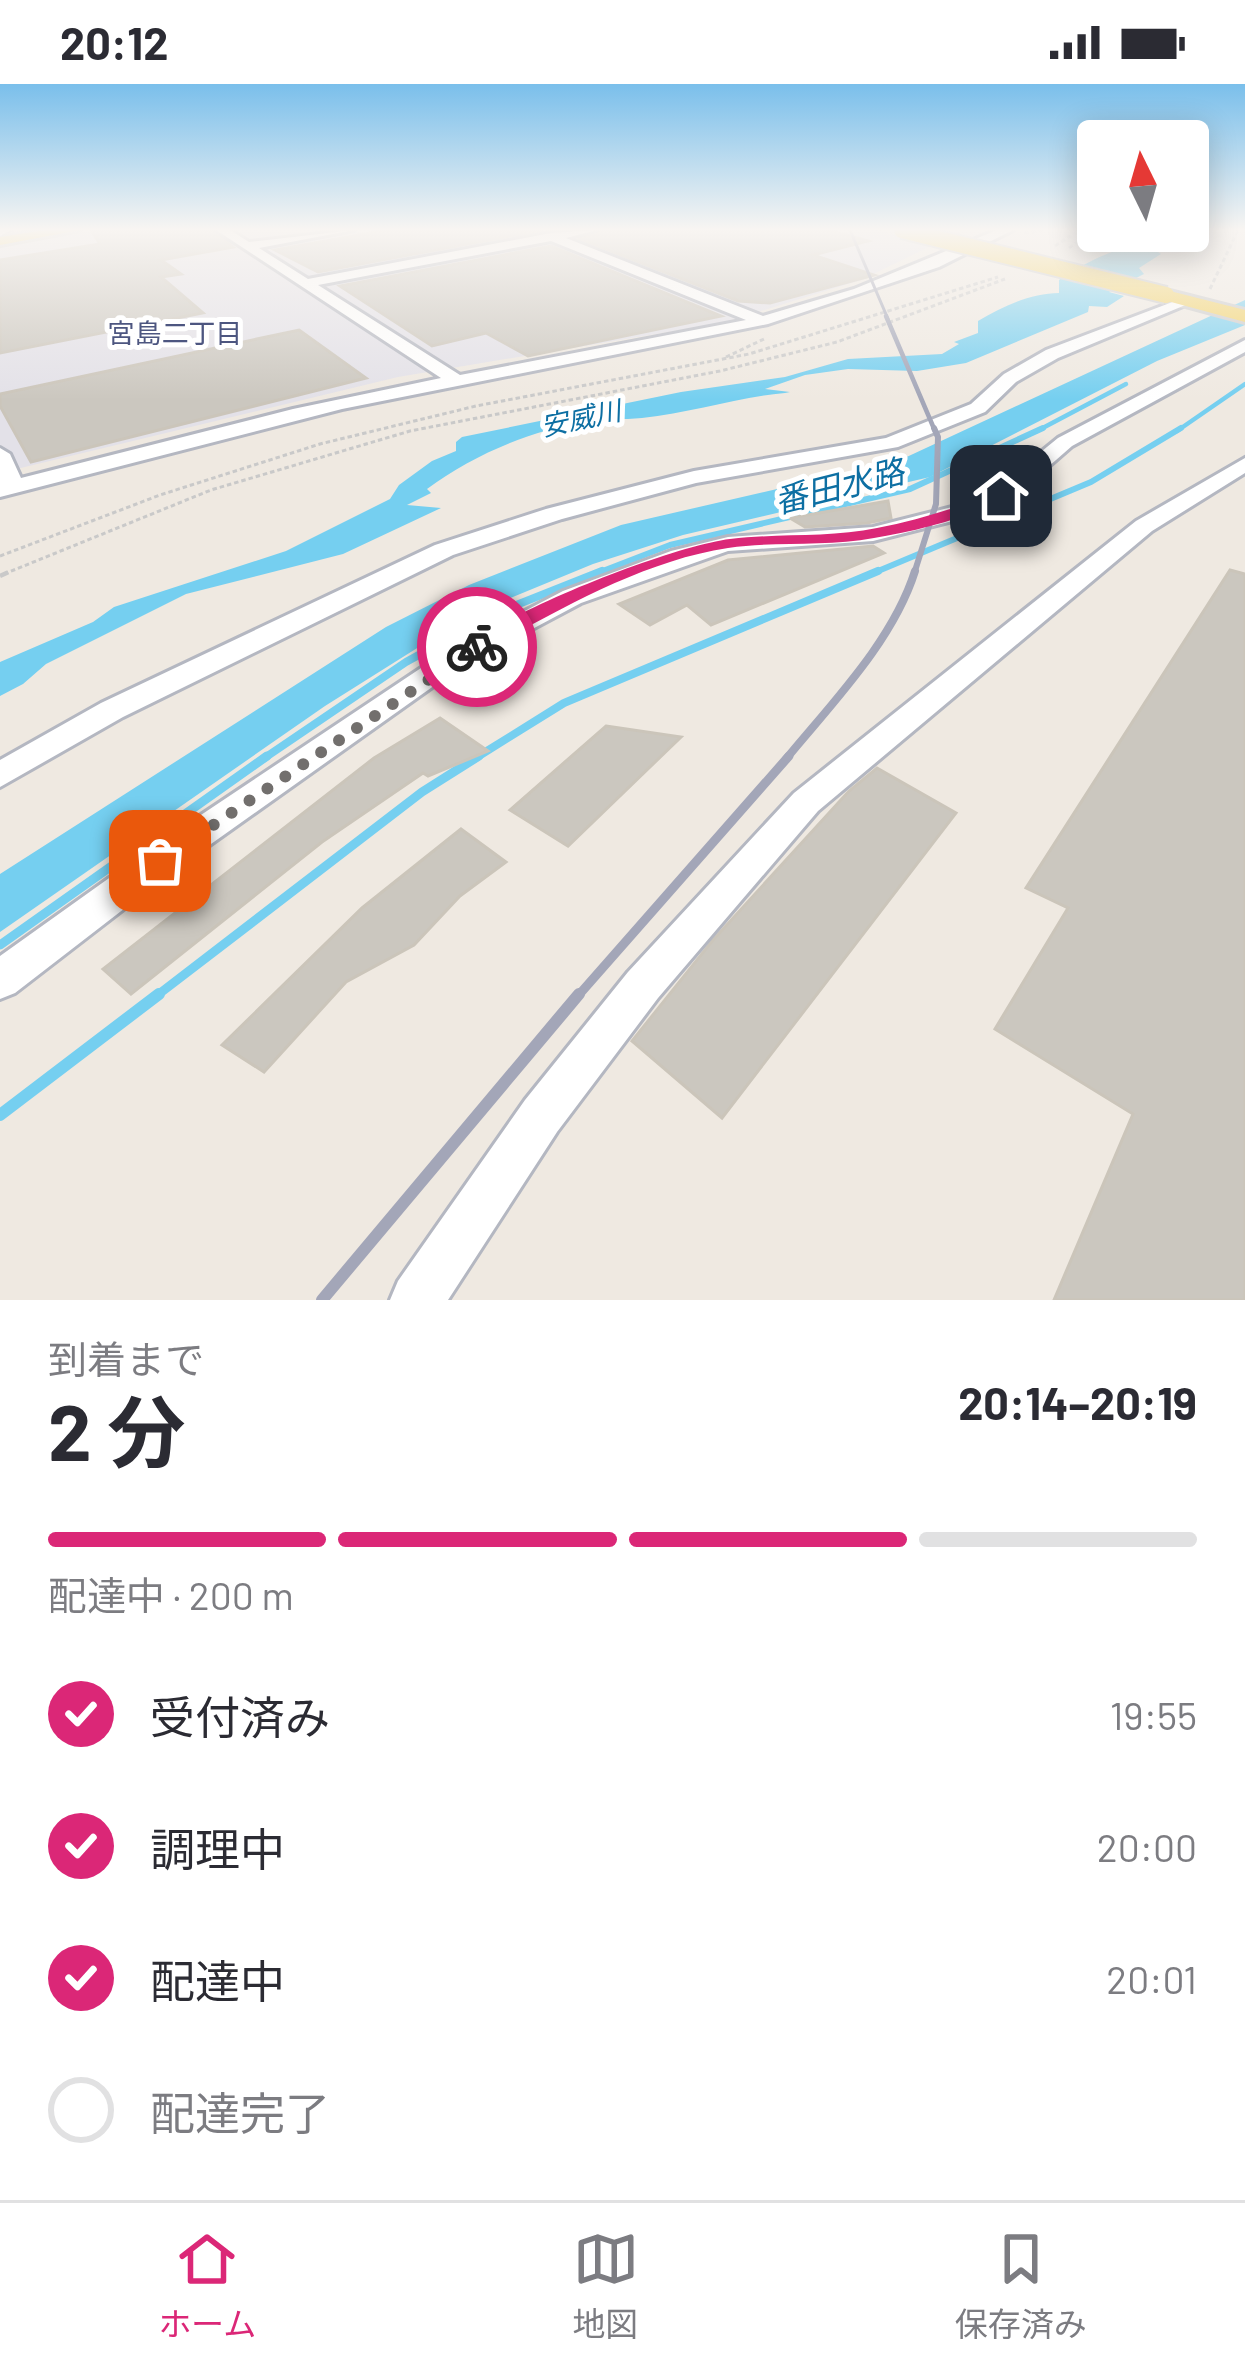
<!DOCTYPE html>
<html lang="ja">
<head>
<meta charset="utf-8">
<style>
	body { margin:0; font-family:Barlow,"Noto Sans JP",sans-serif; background:#f2f2f3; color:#2b2b33; height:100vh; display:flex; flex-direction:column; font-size:45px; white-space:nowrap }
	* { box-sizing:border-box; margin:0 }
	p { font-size:39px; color:#7c7c81 }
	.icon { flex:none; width:66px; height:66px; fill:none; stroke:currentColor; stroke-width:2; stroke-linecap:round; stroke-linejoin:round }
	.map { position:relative; height:1216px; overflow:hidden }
	.side { display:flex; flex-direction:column; background:#fff; flex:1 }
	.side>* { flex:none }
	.needle { width:78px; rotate:355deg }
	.fabs { position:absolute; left:1077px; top:36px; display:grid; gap:24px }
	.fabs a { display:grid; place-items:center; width:132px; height:132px; border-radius:12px; background:#fff; box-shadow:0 6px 30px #0003; font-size:60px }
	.pin { position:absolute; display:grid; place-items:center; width:102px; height:102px; color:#fff; margin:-51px; border-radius:24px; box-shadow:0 6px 18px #0006 }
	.courier { position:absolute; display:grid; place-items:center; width:120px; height:120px; margin:-60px; border:9px solid #db2777; border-radius:50%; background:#fff; color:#222; box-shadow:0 3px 15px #0007 }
	.summary em { font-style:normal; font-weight:700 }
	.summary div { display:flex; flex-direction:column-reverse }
	.summary { display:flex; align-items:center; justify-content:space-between; height:204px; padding:0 48px }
	h1 { font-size:78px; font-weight:700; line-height:90px }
	.bar { display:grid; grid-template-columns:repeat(4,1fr); gap:18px 12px; align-content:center; height:144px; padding:0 48px }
	.bar i { height:15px; border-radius:9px; background:#e1e1e2 }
	.bar .selected { background:#db2777 }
	.bar p { grid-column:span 4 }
	ol { padding:0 48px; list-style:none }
	li { display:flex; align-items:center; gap:36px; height:132px }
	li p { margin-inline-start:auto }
	li .icon { padding:12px; border-radius:50%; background:#db2777; color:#fff; stroke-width:4 }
	li:last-child { color:#7c7c81 }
	li i { width:66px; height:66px; border:6px solid #e1e1e2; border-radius:50% }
	.status { display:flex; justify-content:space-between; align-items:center; height:84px; padding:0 60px; background:#fff; direction:ltr }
	.status svg { height:33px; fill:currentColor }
	.menu { display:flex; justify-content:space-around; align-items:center; height:168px; border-top:3px solid #e1e1e2; background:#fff; font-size:33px; color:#7c7c81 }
	.menu a { display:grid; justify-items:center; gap:6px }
	.menu .selected { color:#db2777 }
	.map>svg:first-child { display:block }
	.industrial { fill:#e3e1e8 }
	.water { fill:#75cff0 }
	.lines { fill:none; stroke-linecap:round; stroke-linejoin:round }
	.stream-far4 { stroke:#75cff0; stroke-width:4.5 }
	.stream-far3 { stroke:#75cff0; stroke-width:6 }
	.stream-far2 { stroke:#75cff0; stroke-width:8 }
	.stream-far1 { stroke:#75cff0; stroke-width:9 }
	.stream { stroke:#75cff0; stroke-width:12 }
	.building { fill:#cbc7bf; stroke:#cbc5ba; stroke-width:3 }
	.minor-casing { stroke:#b4b7c1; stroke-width:6 }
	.major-casing { stroke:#c9c9c9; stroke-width:6 }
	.path-far1 { stroke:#c9c9c9; stroke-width:3; stroke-dasharray:4.5 3; stroke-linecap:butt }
	.path { stroke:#c9c9c9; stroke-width:4.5; stroke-dasharray:9 6; stroke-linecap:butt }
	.minor { fill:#fff; fill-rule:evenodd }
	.major { fill:#f2d163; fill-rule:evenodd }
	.rail-far5 { stroke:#a3a6b8; stroke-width:3 }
	.rail-far4 { stroke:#a3a6b8; stroke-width:4.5 }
	.rail-far3 { stroke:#a3a6b8; stroke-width:6 }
	.rail-far2 { stroke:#a3a6b8; stroke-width:8 }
	.rail-far1 { stroke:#a3a6b8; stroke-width:9 }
	.rail { stroke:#a3a6b8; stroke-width:12 }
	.major-bridge-casing { stroke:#c9c9c9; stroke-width:20; stroke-linecap:butt }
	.major-bridge { stroke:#f2d163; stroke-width:16 }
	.route { fill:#db2777 }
	.done { stroke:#726f6d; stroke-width:12; stroke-dasharray:0 21.6 }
	.labels { text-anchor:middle; stroke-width:10; stroke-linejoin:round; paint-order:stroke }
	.far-neighbourhood-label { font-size:27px; fill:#4d5680; stroke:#fff }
	.far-water-label { font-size:27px; font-style:italic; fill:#0d6fa3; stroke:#fff }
	.water-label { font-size:33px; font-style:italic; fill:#0d6fa3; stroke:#fff }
</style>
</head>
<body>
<div class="status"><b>20:12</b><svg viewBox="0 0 49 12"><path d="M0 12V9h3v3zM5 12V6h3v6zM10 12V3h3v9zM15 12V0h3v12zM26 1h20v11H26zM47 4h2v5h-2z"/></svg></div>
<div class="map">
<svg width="1245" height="1216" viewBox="0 0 1245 1216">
	<rect width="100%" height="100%" fill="#efe9e1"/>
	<path class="industrial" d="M97,146H878L933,161L861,196L722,239L398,293L0,389V160Z"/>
	<g class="water">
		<path d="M1196,146L1158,168L1161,170L1139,184L1144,190L1140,192L1109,208L1124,212L1107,223L1089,222L1088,228L966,279L917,287L848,285L805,291L765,305L790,308L785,309C738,313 691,329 642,334C623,336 605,334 587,337C530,347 473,371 427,405L431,409L407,421L441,424L343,470L186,510L46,580L23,600L0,612V578L93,538L114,523L286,467L390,415L399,401L432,377L456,367V358L462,353L681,308L785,293L848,275L942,270L959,260L954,258L978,249V237C1003,222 1032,209 1059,209V196C1095,170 1152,151 1196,146Z"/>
		<path d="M1245,216V241L1157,277L930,393L683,451L593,480L508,515L422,561L325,622L0,848V790L386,543L469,501L621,441L898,377Z"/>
	</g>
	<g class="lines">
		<g class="stream-far4">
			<path d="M1037,347L1126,300"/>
			<path d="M1177,347L1245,300"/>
		</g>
		<g class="stream-far3">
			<path d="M595,490L670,461L910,405L1043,344"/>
			<path d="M871,490L1091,398L1181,344"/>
		</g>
		<g class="stream-far2">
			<path d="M263,675L406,578L491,531L602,487"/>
			<path d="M474,675L564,619L878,487"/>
		</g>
		<g class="stream-far1">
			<path d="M0,861L267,672"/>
			<path d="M155,913L422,708L479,672"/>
		</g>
		<path class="stream" d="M0,1031L159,910"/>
	</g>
	<g class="building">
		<path d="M91,146H212L233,163L161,176L181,190L161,193L203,229L0,269V176L100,160Z"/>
		<path d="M387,146H543L318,188L275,166Z"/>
		<path d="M601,146H828L868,157L813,171L874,191L770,219L738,217L580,155Z"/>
		<path d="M551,162L721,232L528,272L486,249L432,262L340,202Z"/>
		<path d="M299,246L366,294L31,378L0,322V310Z"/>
		<path d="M888,417L891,434L867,439L805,443L790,434Z"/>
		<path d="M873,462L884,469L711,541L687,521L650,541L619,520L728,476Z"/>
		<path d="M1230,486L1245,490V1216H1054L1133,1030L995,945L1068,824L1026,804Z"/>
		<path d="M440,634L488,667L428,692L423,689L322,758L131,910L103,885L374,674Z"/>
		<path d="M606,642L681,653L568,762L510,726Z"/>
		<path d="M877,684L956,729L722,1034L632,957L713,856L849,707Z"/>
		<path d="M461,745L506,778L460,812L414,861L346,898L264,988L222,961L362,824Z"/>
	</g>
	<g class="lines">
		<g class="minor-casing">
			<g id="minor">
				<path d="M0,146H11L0,152Z"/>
				<path d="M216,146H230L249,158L354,146L259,164L308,195L551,149L597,146L566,154L763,232L854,205L997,146H1013L939,183L768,240L342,325L0,413V364L10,370L21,394L293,325L441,294ZM551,157L746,236L460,291L318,201Z"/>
				<path d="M1183,214L1195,217L1058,274L1016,298L985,328L898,363L696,399L562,435L453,471L123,633L0,703V676L101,619L435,461L546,425L694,387L886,354L971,320L1004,290L1046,266Z"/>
				<path d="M1245,256V268L1072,362L1009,417L984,429L873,457L728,467L581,519L459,584L173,787L15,909L0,915V872L147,767L439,572L563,507L671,467L728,453L873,443L968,419L993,407L1058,354Z"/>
				<path d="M1245,374V389L1152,447L818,727L658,914L557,1048L448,1216H390L398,1197L525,1016L628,888L794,709L1136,437Z"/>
			</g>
		</g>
		<g class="major-casing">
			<g id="major">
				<path d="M45,146H80L0,161V153Z"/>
				<path d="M1166,206L1245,226V238L1160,215V207Z"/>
			</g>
		</g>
		<g class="path-far1">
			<path d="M1024,149L1046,146"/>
			<path d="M1055,162L1080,146"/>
			<path d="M1069,164L1094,146"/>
			<path d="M1210,205L1238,146"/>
			<path d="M726,273L764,255"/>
			<path d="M0,472L160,411L320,360L476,322L749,270L998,193"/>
			<path d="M4,490L211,406L410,347L720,287L837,258L1005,195"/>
		</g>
		<path class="path" d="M0,492L11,487"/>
		<use href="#minor" class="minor"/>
		<use href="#major" class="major"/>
		<path class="rail-far5" d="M850,146L888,235"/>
		<path class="rail-far4" d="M886,232L935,347"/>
		<path class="rail-far3" d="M914,490L936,420L938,353L934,344"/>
		<path class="rail-far2" d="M786,675C832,619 893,557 915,487"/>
		<path class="rail-far1" d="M577,913L789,672"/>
		<path class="rail" d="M322,1216L579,910"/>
		<g class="major-bridge-casing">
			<path id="major-bridge" d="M902,146L1166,211"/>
		</g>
		<use href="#major-bridge" class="major-bridge"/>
	</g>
	<linearGradient id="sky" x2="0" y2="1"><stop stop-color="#7abfeb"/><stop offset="0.46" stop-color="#f8f5f2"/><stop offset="1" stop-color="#f8f5f2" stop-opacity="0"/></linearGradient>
	<rect width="1245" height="316" fill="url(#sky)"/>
	<path class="route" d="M1001,408L1006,415C966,434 918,447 874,454C826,463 776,457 728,464C642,477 559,526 484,567L468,563C510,525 673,462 730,455C779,449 830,454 877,444C920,436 960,422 1001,408Z"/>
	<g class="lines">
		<path class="done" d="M160,777L477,563"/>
	</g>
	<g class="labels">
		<g class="far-neighbourhood-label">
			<text x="175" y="259">宮島二丁目</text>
		</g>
		<g class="far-water-label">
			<text transform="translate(581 335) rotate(-12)" y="9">安威川</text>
		</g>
		<g class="water-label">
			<text transform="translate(839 402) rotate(-14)" y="12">番田水路</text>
		</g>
	</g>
</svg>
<div class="fabs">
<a><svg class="needle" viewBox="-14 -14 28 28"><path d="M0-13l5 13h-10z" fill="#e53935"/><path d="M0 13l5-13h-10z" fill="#7c7c81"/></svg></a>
</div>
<div class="pin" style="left:160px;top:777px;background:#ea580c"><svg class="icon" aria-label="bag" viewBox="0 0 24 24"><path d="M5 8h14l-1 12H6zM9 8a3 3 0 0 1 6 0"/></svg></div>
<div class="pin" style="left:1001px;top:412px;background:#1f2937"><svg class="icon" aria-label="home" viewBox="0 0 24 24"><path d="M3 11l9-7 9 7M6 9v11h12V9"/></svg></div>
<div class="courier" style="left:477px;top:563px"><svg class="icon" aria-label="bike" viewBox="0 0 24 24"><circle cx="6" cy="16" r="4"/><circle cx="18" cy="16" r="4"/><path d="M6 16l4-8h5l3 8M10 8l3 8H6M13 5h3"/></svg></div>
</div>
<section class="side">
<div class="summary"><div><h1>2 分</h1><p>到着まで</p></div><em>20:14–20:19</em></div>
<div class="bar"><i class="selected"></i><i class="selected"></i><i class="selected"></i><i></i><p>配達中 · 200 m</p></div>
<ol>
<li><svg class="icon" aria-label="check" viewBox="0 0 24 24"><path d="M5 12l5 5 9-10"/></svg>受付済み<p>19:55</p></li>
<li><svg class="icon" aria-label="check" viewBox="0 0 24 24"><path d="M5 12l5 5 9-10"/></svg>調理中<p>20:00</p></li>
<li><svg class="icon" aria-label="check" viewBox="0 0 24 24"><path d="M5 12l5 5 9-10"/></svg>配達中<p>20:01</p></li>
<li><i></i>配達完了</li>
</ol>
</section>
<nav class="menu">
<a class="selected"><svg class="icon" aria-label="home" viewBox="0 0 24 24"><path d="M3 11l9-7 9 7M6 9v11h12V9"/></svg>ホーム</a>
<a><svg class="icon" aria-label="map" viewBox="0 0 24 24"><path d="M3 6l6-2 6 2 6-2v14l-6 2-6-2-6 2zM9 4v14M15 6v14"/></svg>地図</a>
<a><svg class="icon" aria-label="saved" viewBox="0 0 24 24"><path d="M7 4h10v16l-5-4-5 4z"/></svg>保存済み</a>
</nav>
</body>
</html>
